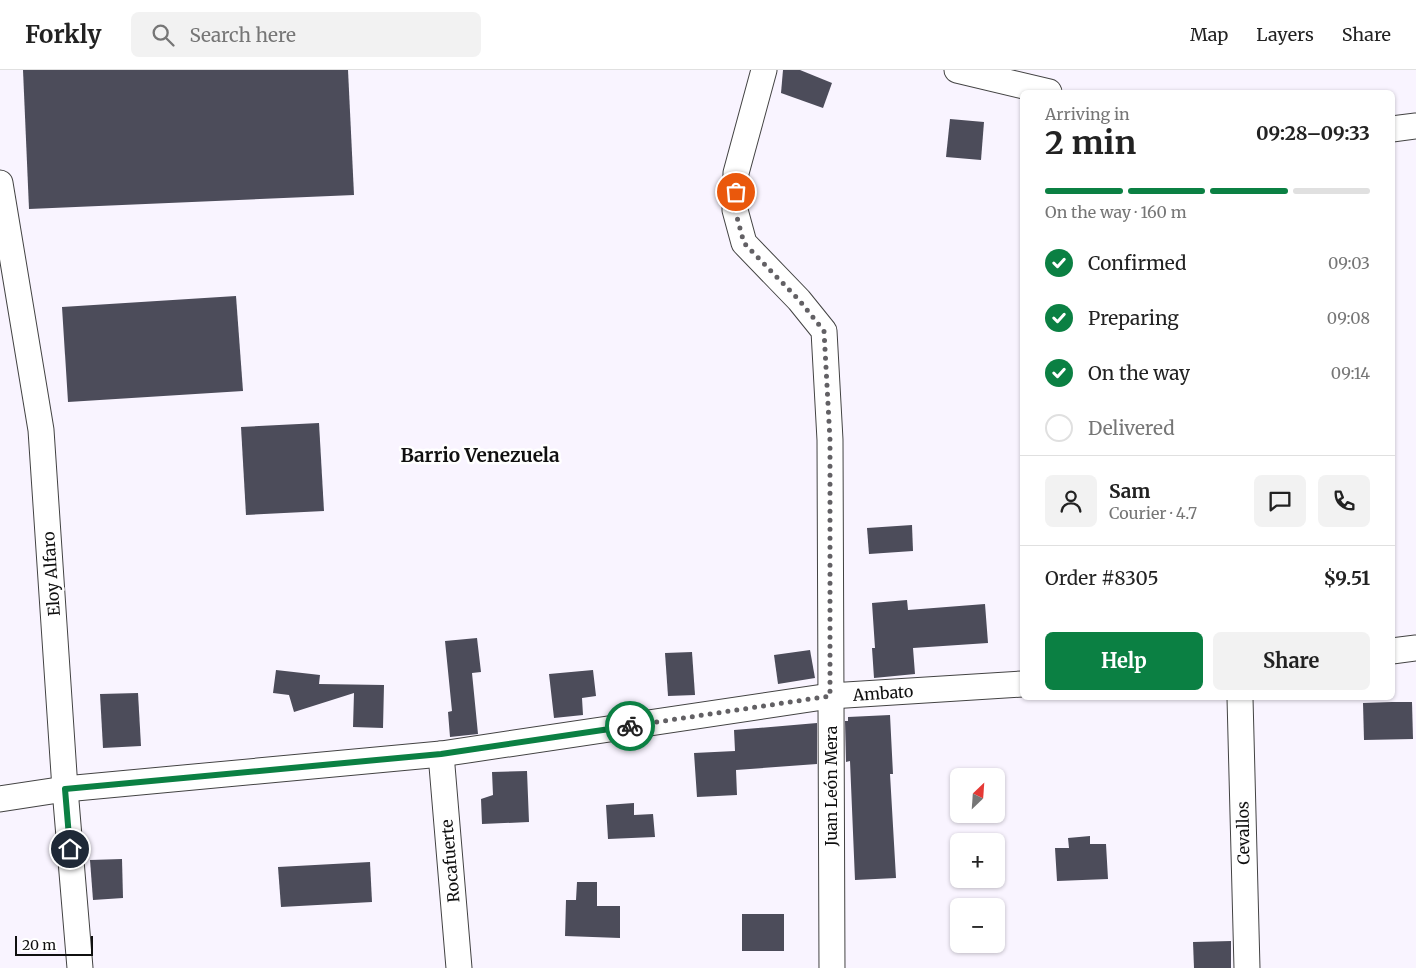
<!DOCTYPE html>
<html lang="en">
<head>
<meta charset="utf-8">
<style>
	body { margin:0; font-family:Merriweather,serif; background:#f2f2f2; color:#222; height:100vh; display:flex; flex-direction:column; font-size:19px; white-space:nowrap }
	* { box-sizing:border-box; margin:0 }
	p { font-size:16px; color:#767676 }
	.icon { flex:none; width:28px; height:28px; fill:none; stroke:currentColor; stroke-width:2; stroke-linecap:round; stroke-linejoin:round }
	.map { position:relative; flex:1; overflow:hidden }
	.sheet { position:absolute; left:1020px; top:20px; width:375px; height:610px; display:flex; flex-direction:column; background:#fff; border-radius:8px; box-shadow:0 1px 4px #0004 }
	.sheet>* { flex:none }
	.needle { width:32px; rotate:25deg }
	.tools { position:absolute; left:950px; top:698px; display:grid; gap:10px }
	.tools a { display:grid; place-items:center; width:55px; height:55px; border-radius:8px; background:#fff; box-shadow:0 1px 4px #0004; font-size:25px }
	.scale { position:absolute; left:15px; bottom:12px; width:78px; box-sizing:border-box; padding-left:5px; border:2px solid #101010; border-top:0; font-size:14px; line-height:18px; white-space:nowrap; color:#101010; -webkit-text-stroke:4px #fff; paint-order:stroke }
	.pin { position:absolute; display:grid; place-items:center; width:42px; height:42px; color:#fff; margin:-21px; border:2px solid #fff; border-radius:50%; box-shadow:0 1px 5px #0007 }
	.courier { position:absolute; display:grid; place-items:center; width:50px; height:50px; margin:-25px; border:4px solid #0b8043; border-radius:50%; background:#fff; color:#222; box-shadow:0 1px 6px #0007 }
	.summary em { font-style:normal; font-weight:700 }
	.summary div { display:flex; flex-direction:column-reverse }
	.summary { display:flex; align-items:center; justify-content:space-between; height:85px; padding:0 25px }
	h1 { font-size:32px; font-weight:700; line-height:38px }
	.bar { display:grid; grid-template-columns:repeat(4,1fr); gap:8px 5px; align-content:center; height:60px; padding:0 25px }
	.bar i { height:6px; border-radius:4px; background:#e0e0e0 }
	.bar .current { background:#0b8043 }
	.bar p { grid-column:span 4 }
	.line { display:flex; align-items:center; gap:12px; padding:0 25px; border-top:1px solid #e0e0e0 }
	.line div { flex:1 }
	.round { display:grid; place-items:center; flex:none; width:52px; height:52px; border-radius:8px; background:#f2f2f2 }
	ol { padding:0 25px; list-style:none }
	li { display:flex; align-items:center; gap:15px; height:55px }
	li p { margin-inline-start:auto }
	li .icon { padding:5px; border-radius:50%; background:#0b8043; color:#fff; stroke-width:4 }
	li:last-child { color:#767676 }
	li i { width:28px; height:28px; border:2px solid #e0e0e0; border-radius:50% }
	.action { display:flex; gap:10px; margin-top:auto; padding:10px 25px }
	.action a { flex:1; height:58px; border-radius:8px; background:#0b8043; color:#fff; font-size:20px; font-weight:700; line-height:58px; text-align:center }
	.action a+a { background:#f2f2f2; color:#222 }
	header { display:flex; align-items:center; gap:30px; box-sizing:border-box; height:70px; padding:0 25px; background:#fff; border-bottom:1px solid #e0e0e0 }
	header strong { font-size:24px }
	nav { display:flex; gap:28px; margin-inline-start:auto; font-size:18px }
	.search { width:350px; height:45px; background:#f2f2f2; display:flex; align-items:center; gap:12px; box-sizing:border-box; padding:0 18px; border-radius:8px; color:#767676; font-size:19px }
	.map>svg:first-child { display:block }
	.building { fill:#4c4c5a }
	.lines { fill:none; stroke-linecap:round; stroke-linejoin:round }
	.minor-casing { stroke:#434343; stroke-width:27 }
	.minor { stroke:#fff; stroke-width:25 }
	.done { stroke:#626064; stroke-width:5; stroke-dasharray:0 9 }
	.route { stroke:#0b8043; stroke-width:6 }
	.labels { text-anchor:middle; stroke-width:5; stroke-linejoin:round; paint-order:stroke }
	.street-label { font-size:16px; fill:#101010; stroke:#fff }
	.quarter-label { font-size:19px; font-weight:bold; fill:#101010; stroke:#fff }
</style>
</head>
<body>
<header>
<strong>Forkly</strong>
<div class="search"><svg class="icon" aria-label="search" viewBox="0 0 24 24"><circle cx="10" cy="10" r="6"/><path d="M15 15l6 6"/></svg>Search here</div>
<nav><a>Map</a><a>Layers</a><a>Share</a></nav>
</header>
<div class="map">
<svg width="1416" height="898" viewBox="0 0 1416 898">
	<rect width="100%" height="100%" fill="#f9f4ff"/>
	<g class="building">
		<path d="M23,0H348L354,125L29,139Z"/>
		<path d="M783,0H800L832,13L823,38L781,23Z"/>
		<path d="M950,49L984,52L981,90L946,87Z"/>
		<path d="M236,226L243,321L68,332L62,237Z"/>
		<path d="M319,353L324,441L246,445L241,357Z"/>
		<path d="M912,455L913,481L869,484L867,458Z"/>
		<path d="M907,530L908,540L985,534L988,573L913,578L915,604L874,608L872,578H875L872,533Z"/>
		<path d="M477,568L481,602L472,603L478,664L450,667L448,642L452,641L445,571Z"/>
		<path d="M810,580L815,608L778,614L774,585Z"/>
		<path d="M692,582L695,625L668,626L665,583Z"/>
		<path d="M276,600L320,605L319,614L384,615L383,658L353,657L354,623L294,642L289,625L273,623Z"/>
		<path d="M593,600L596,626L582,628L583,645L554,648L549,604Z"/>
		<path d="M138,623L141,676L103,678L100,624Z"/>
		<path d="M1392,632H1412L1413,669L1364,670L1363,633Z"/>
		<path d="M890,645L893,704H890L896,808L855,810L850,691L846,692L845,651H848V647Z"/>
		<path d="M817,653V694L736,700L737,725L697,727L694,683L735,681L734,660Z"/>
		<path d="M527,701L529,752L482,754L481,729L493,725L492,702Z"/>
		<path d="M634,733V745L653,744L655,767L608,769L606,735Z"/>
		<path d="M1090,766V774H1106L1108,809L1057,811L1055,778H1069L1068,768Z"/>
		<path d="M122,789L123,828L93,830L90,790Z"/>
		<path d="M370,792L372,832L281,837L278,797Z"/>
		<path d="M577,812H597V836H620V868L565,866L566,830H576Z"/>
		<rect x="742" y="844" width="42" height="37"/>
		<path d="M1231,871V898H1194L1193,872Z"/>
	</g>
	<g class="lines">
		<g class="minor-casing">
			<g id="minor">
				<path d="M764,0L736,103L735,140L744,173L799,230L824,261L830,370L832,898"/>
				<path d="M957,0L1049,22"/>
				<path d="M1392,59L1416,56"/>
				<path d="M0,113L41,360L65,719L80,898"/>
				<path d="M1392,581L1416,578"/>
				<path d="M1240,628L1247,898"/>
				<path d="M441,684L459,898"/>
				<path d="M0,729L65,719L441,684L830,626L1022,614"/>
			</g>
		</g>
		<use href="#minor" class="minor"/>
	</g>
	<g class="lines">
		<path class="done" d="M630,656L830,626V370L824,261L799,230L744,173L735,140L736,122"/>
		<path class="route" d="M70,779L65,719L441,684L630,656"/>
	</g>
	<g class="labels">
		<g class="street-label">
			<text transform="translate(51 504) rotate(-94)" y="6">Eloy Alfaro</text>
			<text transform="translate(883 623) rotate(-4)" y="6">Ambato</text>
			<text transform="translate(831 716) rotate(-90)" y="6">Juan León Mera</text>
			<text transform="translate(1243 763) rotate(-91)" y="6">Cevallos</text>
			<text transform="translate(450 791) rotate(-95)" y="6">Rocafuerte</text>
		</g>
		<g class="quarter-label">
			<text x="480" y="392">Barrio Venezuela</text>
		</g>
	</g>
</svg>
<div class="tools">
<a><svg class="needle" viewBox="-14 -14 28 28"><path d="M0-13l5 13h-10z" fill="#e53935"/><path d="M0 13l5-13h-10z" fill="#767676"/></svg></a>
<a>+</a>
<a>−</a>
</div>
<div class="scale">20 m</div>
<div class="pin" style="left:736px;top:122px;background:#ea580c"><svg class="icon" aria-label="bag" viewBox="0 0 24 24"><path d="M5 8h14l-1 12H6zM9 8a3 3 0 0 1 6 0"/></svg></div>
<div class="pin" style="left:70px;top:779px;background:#1f2937"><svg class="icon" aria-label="home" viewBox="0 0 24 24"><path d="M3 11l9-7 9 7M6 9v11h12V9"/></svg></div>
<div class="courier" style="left:630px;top:656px"><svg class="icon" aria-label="bike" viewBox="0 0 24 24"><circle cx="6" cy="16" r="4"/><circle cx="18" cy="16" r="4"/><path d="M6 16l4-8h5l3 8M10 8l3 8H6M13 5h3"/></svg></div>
<section class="sheet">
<div class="summary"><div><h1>2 min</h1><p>Arriving in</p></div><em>09:28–09:33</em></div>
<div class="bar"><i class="current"></i><i class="current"></i><i class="current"></i><i></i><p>On the way · 160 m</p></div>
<ol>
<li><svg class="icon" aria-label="check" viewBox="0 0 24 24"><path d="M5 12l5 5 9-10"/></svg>Confirmed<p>09:03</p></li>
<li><svg class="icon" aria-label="check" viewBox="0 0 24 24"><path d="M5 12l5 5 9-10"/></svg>Preparing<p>09:08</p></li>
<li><svg class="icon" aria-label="check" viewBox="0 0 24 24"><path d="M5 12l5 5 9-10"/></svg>On the way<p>09:14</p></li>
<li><i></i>Delivered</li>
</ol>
<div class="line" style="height:90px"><a class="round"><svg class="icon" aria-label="person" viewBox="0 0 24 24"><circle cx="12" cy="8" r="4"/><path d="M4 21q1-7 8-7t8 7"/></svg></a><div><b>Sam</b><p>Courier · 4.7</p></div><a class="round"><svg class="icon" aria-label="chat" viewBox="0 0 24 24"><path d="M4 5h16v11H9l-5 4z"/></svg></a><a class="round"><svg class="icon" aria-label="phone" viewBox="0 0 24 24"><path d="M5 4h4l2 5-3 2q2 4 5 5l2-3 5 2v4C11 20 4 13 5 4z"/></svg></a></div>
<div class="line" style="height:65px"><div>Order #8305</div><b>$9.51</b></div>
<div class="action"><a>Help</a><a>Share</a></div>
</section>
</div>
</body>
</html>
